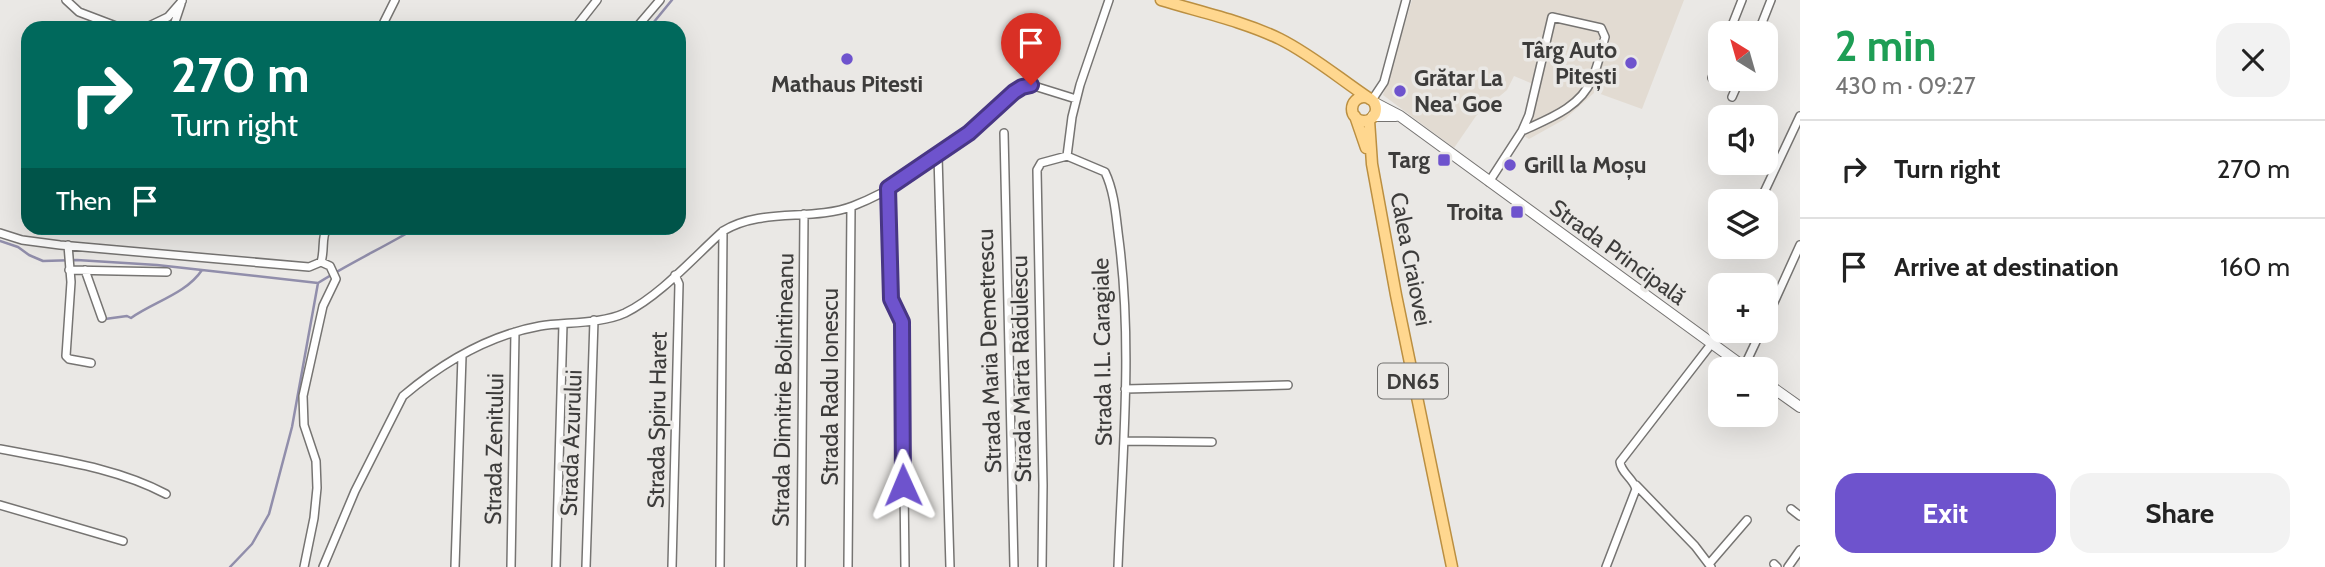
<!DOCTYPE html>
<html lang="en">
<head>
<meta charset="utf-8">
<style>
	body { margin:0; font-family:Cabin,sans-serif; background:#f2f2f2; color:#222; height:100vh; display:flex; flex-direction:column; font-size:26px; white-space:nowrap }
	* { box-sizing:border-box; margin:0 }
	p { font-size:23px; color:#767676 }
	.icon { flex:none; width:38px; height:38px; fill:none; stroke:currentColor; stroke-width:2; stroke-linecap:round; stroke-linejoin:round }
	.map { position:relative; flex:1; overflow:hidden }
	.sheet { display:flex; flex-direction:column; background:#fff; width:525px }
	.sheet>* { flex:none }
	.hud { position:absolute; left:21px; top:21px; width:665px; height:214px; border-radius:21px; box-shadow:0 7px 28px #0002; background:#00695c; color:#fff; overflow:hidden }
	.needle { width:46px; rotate:323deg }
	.buttons { position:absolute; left:1708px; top:21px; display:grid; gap:14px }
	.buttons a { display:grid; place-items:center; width:70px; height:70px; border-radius:14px; background:#fff; box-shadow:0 7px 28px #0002; font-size:35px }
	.pin { position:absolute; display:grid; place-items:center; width:60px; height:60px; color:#fff; margin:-72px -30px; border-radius:50% 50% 50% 0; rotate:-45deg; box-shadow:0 0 7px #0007 }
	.pin .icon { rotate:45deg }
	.me { position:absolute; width:77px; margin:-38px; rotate:359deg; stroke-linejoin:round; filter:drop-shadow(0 0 5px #0008) }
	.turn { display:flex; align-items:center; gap:24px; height:147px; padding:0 35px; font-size:32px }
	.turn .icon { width:91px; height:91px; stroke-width:2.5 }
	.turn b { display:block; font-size:49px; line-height:60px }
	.then { display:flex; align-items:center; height:66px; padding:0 35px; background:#0003; gap:14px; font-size:26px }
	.round { display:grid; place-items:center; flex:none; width:74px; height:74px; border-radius:21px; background:#f2f2f2 }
	.summary { display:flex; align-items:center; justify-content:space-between; height:119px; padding:0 35px }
	h1 { font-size:42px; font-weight:800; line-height:52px; color:#1e9e55 }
	.primary-button { display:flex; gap:14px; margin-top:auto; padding:14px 35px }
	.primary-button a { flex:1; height:80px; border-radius:21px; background:#6e53cd; color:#fff; font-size:28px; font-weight:800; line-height:80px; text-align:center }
	.primary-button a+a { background:#f2f2f2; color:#222 }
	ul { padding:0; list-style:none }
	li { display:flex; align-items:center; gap:21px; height:98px; padding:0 35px; border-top:2px solid #e0e0e0 }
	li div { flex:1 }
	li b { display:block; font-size:26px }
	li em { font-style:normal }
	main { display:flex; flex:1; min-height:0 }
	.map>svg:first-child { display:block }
</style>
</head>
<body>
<main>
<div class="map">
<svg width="1800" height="567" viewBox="0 0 1800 567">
	<rect width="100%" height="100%" fill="#eae8e5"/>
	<path fill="#e2dbd2" d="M 1412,0 L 1684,0 L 1642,109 L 1595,92 L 1565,119 L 1529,139 L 1516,131 L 1528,109 L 1533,84 L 1514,76 L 1507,90 L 1476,116 L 1454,148 L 1383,95 Z"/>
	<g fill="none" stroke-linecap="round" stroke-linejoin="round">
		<path stroke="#918eab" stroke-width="2.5" d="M 649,28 L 672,0
			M 0,241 L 18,247 L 29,255 L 43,261 L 77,260 L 157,265 L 318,283 C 350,263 384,247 416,228
			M 105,319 L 127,316 L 131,318 C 153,302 186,294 202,270
			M 230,567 L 252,544 L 269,514 L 292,427 L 318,283"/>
		<defs>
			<path id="minor" d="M 66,0 L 79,12 L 121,28
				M 1109,0 L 1080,85 L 1072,117 L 1067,156 L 1105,172 C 1115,193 1116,218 1119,240 C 1133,349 1122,458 1118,567
				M 145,28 L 168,17 L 182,1
				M 173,28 L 181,4
				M 381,28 L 395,0
				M 575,28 L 597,0
				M 636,28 L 660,0
				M 1729,33 L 1742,0
				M 1758,33 L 1771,0
				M 1712,78 L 1720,57
				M 1732,97 L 1740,79
				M 1372,100 L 1384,82 L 1406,0
				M 1004,133 L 1014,567
				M 938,156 L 950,567
				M 1489,182 L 1522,131 L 1529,115 L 1552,17 L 1601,28 L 1605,37 C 1601,51 1598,66 1592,79 C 1580,108 1548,119 1522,131
				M 888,188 L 891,299 L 902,322 L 905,567
				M 1760,201 L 1800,116
				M 0,233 L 22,240 L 60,245 L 309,267 L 321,262 C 325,250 321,237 327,228
				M 68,245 L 71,282 L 66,356 L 69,359 L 91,363
				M 69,270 L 167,272
				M 85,270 L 102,318
				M 1766,320 L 1800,245
				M 1744,367 L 1761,331
				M 1125,389 L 1288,385
				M 1125,441 L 1212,442
				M 0,449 C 56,460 115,467 166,494
				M 1636,485 L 1695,546 L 1711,567
				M 0,505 L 123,541
				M 1791,509 L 1800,516
				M 1709,564 L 1747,520
				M 1774,564 L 1777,567
				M 304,567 L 314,518 L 317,488 L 316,461 L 304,425 L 303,396 L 323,306 L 336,279 L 330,266 L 321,262
				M 323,567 L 355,491 L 403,396 C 442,363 490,335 540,326 C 566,322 601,324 625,313 C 660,296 694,257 723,231 C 763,207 811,222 853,206 C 894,190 936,161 970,132 C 988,118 1003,100 1022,87 L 1031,85 L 1076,99
				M 455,567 L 462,356
				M 511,567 L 515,332
				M 556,567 L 563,324
				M 586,567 L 594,320
				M 672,567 L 679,284 L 675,275
				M 720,567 L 723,231
				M 801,567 L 804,214
				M 848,567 L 851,207
				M 1042,567 L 1043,485 L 1037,170 L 1041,163 L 1067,156
				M 1606,567 L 1636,489 C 1633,478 1621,473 1620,462 L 1712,343
				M 1788,567 L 1800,550"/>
			<path id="secondary" d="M 1375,103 L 1400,116 L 1747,369
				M 1373,116 L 1396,116
				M 1766,383 L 1800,407"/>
			<path id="primary" d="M 1161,0 C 1200,12 1243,21 1280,39 C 1312,55 1340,79 1370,99
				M1352 109a12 12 0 1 1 24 0a12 12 0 1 1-24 0Z
				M 1355,116 L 1366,148
				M 1369,120 L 1372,164 L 1396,295 L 1452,567"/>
		</defs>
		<use href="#minor" stroke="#767472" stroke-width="10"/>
		<use href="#secondary" stroke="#767472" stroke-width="12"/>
		<use href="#primary" stroke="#bb8f41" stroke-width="13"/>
		<use href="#minor" stroke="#fff" stroke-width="7"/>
		<use href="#secondary" stroke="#fff" stroke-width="10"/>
		<use href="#primary" stroke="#ffd78f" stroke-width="10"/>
	</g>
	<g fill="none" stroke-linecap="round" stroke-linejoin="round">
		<defs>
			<path id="route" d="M 903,485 L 902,322 L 891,299 L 888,188 L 969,133 L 1014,92 L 1022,87 L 1031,85"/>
		</defs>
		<use href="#route" stroke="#483685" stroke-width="18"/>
		<use href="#route" stroke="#6e53cd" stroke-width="12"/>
	</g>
	<g fill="#6e53cd" stroke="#eae8e5" stroke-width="2.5">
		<circle cx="847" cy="59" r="7"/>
		<circle cx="1631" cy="63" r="7"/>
		<circle cx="1400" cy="91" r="7"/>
		<rect x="1437" y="153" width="14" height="14" rx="3.5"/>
		<circle cx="1510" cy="165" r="7"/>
		<rect x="1510" y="205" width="14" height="14" rx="3.5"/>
	</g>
	<g text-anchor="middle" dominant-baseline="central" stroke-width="7" stroke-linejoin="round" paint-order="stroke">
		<rect fill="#eae8e5" stroke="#71706e" stroke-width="2" x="1378" y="363.5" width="70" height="35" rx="5"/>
		<g font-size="21" font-weight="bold" fill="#3d3c3b">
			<text x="1413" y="381">DN65</text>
		</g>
		<g font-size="23" font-weight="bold" fill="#3d3c3b" stroke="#eae8e5" text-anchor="end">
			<text x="1617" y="50">Târg Auto<tspan x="1617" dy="26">Pitești</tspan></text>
			<text x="1414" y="78" text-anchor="start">Grătar La<tspan x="1414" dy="26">Nea' Goe</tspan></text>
			<text x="847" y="84" text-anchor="middle">Mathaus Pitesti</text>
			<text x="1430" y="160">Targ</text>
			<text x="1524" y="165" text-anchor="start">Grill la Moșu</text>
			<text x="1503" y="212">Troita</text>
		</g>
		<g font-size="23" fill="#3d3c3b" stroke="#eae8e5">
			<text transform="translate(1618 252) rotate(36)">Strada Principală</text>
			<text transform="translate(1411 259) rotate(79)">Calea Craiovei</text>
			<text transform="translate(989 351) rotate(-92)">Strada Maria Demetrescu</text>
			<text transform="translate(1102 352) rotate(-91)">Strada I.L. Caragiale</text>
			<text transform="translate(1021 369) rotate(-91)">Strada Marta Rădulescu</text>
			<text transform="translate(830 387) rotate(-90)">Strada Radu Ionescu</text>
			<text transform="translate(783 390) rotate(-89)">Strada Dimitrie Bolintineanu</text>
			<text transform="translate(657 420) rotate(-89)">Strada Spiru Haret</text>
			<text transform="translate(571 443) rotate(-88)">Strada Azurului</text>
			<text transform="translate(494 449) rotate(-89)">Strada Zenitului</text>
		</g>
	</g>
</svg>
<div class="buttons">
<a><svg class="needle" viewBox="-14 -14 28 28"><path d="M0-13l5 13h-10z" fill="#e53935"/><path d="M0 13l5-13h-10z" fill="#767676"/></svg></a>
<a><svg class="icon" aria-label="sound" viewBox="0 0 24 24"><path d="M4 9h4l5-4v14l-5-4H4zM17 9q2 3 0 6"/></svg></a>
<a><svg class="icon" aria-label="layers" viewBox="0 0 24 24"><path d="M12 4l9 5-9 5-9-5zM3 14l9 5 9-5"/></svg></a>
<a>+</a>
<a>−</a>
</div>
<div class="pin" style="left:1031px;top:85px;background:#d93025"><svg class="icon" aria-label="arrive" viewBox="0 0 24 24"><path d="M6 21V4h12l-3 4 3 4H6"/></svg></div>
<svg class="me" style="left:903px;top:485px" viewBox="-20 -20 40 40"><path d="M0-17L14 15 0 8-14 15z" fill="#6e53cd" stroke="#fff" stroke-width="4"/></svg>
<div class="hud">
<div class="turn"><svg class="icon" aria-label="right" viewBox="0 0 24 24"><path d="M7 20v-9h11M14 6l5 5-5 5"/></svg><div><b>270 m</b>Turn right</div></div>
<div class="then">Then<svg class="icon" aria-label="arrive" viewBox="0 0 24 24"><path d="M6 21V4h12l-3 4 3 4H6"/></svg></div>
</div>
</div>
<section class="sheet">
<div class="summary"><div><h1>2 min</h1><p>430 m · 09:27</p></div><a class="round"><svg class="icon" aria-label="close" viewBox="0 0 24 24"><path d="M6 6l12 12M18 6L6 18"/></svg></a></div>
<ul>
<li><svg class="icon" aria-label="right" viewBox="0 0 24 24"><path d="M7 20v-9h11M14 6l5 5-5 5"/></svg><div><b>Turn right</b></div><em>270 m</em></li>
<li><svg class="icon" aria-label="arrive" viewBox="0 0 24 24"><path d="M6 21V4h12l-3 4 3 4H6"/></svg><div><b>Arrive at destination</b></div><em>160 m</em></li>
</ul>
<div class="primary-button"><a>Exit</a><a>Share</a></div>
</section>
</main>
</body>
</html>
